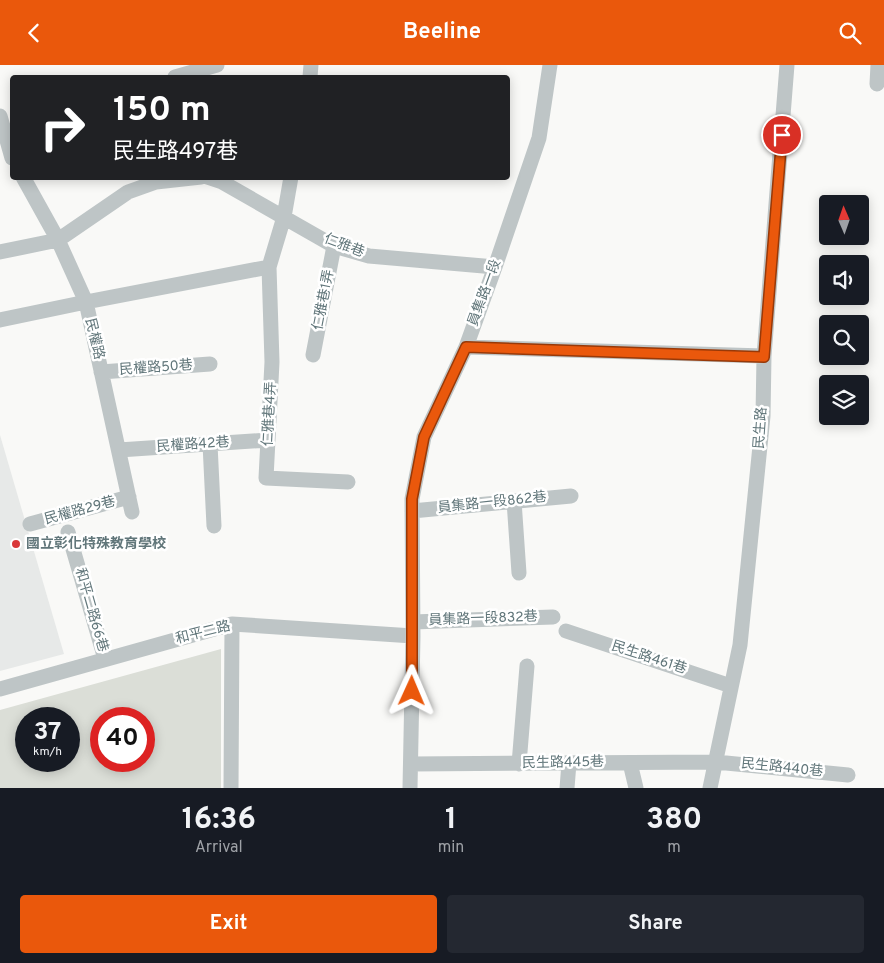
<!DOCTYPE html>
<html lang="en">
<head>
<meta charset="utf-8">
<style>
	body { margin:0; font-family:Overpass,"Noto Sans TC",sans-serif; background:#242831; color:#f1f3f6; height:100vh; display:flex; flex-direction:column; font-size:19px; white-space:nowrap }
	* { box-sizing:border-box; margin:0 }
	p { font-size:16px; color:#9ea1a6 }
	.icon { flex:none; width:28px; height:28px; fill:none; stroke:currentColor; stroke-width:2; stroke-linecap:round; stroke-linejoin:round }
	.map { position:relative; height:723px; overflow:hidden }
	.sheet { display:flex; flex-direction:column; background:#171b24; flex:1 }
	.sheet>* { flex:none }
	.banner { position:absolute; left:10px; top:10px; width:500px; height:105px; border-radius:5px; box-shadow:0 2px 12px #0003; background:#202124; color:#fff; overflow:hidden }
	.needle { width:32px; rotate:358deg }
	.fabs { position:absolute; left:819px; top:130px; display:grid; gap:10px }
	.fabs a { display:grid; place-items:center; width:50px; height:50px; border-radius:5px; background:#171b24; box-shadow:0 2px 12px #0003; font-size:25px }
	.speed { position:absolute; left:15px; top:642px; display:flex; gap:10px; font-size:25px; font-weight:700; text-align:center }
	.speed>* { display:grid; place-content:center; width:65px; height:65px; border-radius:50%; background:#171b24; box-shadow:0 2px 12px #0003; line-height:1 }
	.speed small { font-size:12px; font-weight:400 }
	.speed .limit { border:8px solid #d22; background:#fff; color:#111 }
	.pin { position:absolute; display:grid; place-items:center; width:42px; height:42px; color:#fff; margin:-21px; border:2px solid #fff; border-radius:50%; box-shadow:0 1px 5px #0007 }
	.me { position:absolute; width:55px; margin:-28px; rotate:1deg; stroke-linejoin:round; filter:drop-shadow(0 0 4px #0008) }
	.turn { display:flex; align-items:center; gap:18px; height:105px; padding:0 20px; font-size:22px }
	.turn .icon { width:65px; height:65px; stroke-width:2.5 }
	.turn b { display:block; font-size:35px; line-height:42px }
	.eta { display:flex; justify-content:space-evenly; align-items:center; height:85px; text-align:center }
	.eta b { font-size:30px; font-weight:700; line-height:35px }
	.button { display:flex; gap:10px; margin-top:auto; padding:10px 20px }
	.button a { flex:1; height:58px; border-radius:5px; background:#ea580c; color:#fff; font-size:20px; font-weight:700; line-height:58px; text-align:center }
	.button a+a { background:#242831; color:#f1f3f6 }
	header { display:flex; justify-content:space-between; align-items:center; height:65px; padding:0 20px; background:#ea580c; color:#fff; font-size:22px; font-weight:700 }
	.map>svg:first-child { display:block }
</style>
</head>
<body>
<header><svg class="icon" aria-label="back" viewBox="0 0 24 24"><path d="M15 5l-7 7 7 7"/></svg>Beeline<svg class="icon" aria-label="search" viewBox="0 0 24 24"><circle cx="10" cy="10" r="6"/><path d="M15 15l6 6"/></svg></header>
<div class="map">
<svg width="884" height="723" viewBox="0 0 884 723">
	<rect width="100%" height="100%" fill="#f9f9f7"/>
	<path fill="#e7e9e8" d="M 0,370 L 64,589 L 0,606 Z"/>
	<path fill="#dbded7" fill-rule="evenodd" d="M 221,584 L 221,723 L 0,723 L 0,645 ZM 26,654 L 69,654 L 69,696 L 26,696 ZM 101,654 L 144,654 L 144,696 L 101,696 Z"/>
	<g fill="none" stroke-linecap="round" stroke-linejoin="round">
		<path stroke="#bec5c6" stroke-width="15" d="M 175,12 L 217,0
			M 310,12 L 311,0
			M 877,19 L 878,0
			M 0,51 L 12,93
			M 23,112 L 58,175 L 86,237 L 132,447
			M 207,112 L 222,117 L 334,181 L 369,191 L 495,202
			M 291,112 L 284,152 L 269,202 L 272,297 L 266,413 L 348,417
			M 0,187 L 58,175 L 128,127 L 156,117 L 201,112
			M 0,255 L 86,237 L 269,202
			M 466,282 L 764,291
			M 313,290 L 334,181
			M 101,307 L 210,299
			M 210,379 L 214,461
			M 119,385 L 268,375
			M 514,436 L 519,508
			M 412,446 L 571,431
			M 30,459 L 129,432
			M 68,467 L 105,594
			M 413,557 L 553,552
			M 566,566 L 731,621
			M 0,624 L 232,559 L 413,571
			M 630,698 L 636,723
			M 411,699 L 716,697 L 848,710
			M 519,699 L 527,601
			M 231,723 L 232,559
			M 410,723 L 413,571 L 412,434 L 424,372 L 466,282 L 495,202 L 539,73 L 550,0
			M 567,723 L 569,698
			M 710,723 L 740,580 L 763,351 L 764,291 L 787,0"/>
	</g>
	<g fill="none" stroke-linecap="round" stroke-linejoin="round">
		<defs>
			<path id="route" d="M 412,626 L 412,434 L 424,372 L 466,282 L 764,292 L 782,70"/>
		</defs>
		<use href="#route" stroke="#983908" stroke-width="12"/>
		<use href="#route" stroke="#ea580c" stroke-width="9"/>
	</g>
	<circle fill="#d93839" stroke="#fff" stroke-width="2" cx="16" cy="479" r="5"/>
	<g text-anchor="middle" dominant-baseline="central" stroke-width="5" stroke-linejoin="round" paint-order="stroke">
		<g font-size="14" fill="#61767a" stroke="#fff">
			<text transform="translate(344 181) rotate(21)">仁雅巷</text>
			<text transform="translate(485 228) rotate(-70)">員集路一段</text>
			<text transform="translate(324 235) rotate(-79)">仁雅巷1弄</text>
			<text transform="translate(94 274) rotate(77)">民權路</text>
			<text transform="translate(156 303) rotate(-4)">民權路50巷</text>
			<text transform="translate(270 349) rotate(-87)">仁雅巷4弄</text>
			<text transform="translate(761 363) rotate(-86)">民生路</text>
			<text transform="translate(193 380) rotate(-4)">民權路42巷</text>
			<text transform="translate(492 438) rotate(-6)">員集路一段862巷</text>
			<text transform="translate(80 446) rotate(-15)">民權路29巷</text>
			<text transform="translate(91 545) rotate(74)">和平二路66巷</text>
			<text transform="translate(483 554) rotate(-2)">員集路一段832巷</text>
			<text transform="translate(203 568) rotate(-14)">和平二路</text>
			<text transform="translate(649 593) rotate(18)">民生路461巷</text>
			<text transform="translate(563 698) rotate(-1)">民生路445巷</text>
			<text transform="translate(782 703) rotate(6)">民生路440巷</text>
		</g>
		<g font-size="14" font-weight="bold" fill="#61767a" stroke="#fff" text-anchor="start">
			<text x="26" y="479">國立彰化特殊教育學校</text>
		</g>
	</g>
</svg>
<div class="fabs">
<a><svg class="needle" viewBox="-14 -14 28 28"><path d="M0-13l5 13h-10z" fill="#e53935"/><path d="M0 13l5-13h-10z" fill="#9ea1a6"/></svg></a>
<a><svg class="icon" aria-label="sound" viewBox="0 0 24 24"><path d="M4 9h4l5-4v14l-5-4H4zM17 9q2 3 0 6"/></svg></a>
<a><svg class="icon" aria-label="search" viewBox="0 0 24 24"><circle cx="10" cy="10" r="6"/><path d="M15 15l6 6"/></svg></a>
<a><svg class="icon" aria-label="layers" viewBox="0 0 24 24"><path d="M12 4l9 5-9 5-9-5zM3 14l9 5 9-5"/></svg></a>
</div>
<div class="speed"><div>37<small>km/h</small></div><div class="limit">40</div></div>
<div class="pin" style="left:782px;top:70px;background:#d93025"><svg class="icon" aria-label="arrive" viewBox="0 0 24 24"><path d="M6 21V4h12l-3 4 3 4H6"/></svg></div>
<svg class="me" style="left:412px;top:626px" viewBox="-20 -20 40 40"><path d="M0-17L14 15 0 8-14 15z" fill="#ea580c" stroke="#fff" stroke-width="4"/></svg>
<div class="banner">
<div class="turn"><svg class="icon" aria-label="right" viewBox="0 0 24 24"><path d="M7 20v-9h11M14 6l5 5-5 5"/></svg><div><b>150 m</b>民生路497巷</div></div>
</div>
</div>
<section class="sheet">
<div class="eta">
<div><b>16:36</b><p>Arrival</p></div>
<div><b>1</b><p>min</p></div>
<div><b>380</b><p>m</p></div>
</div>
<div class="button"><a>Exit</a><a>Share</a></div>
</section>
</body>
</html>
